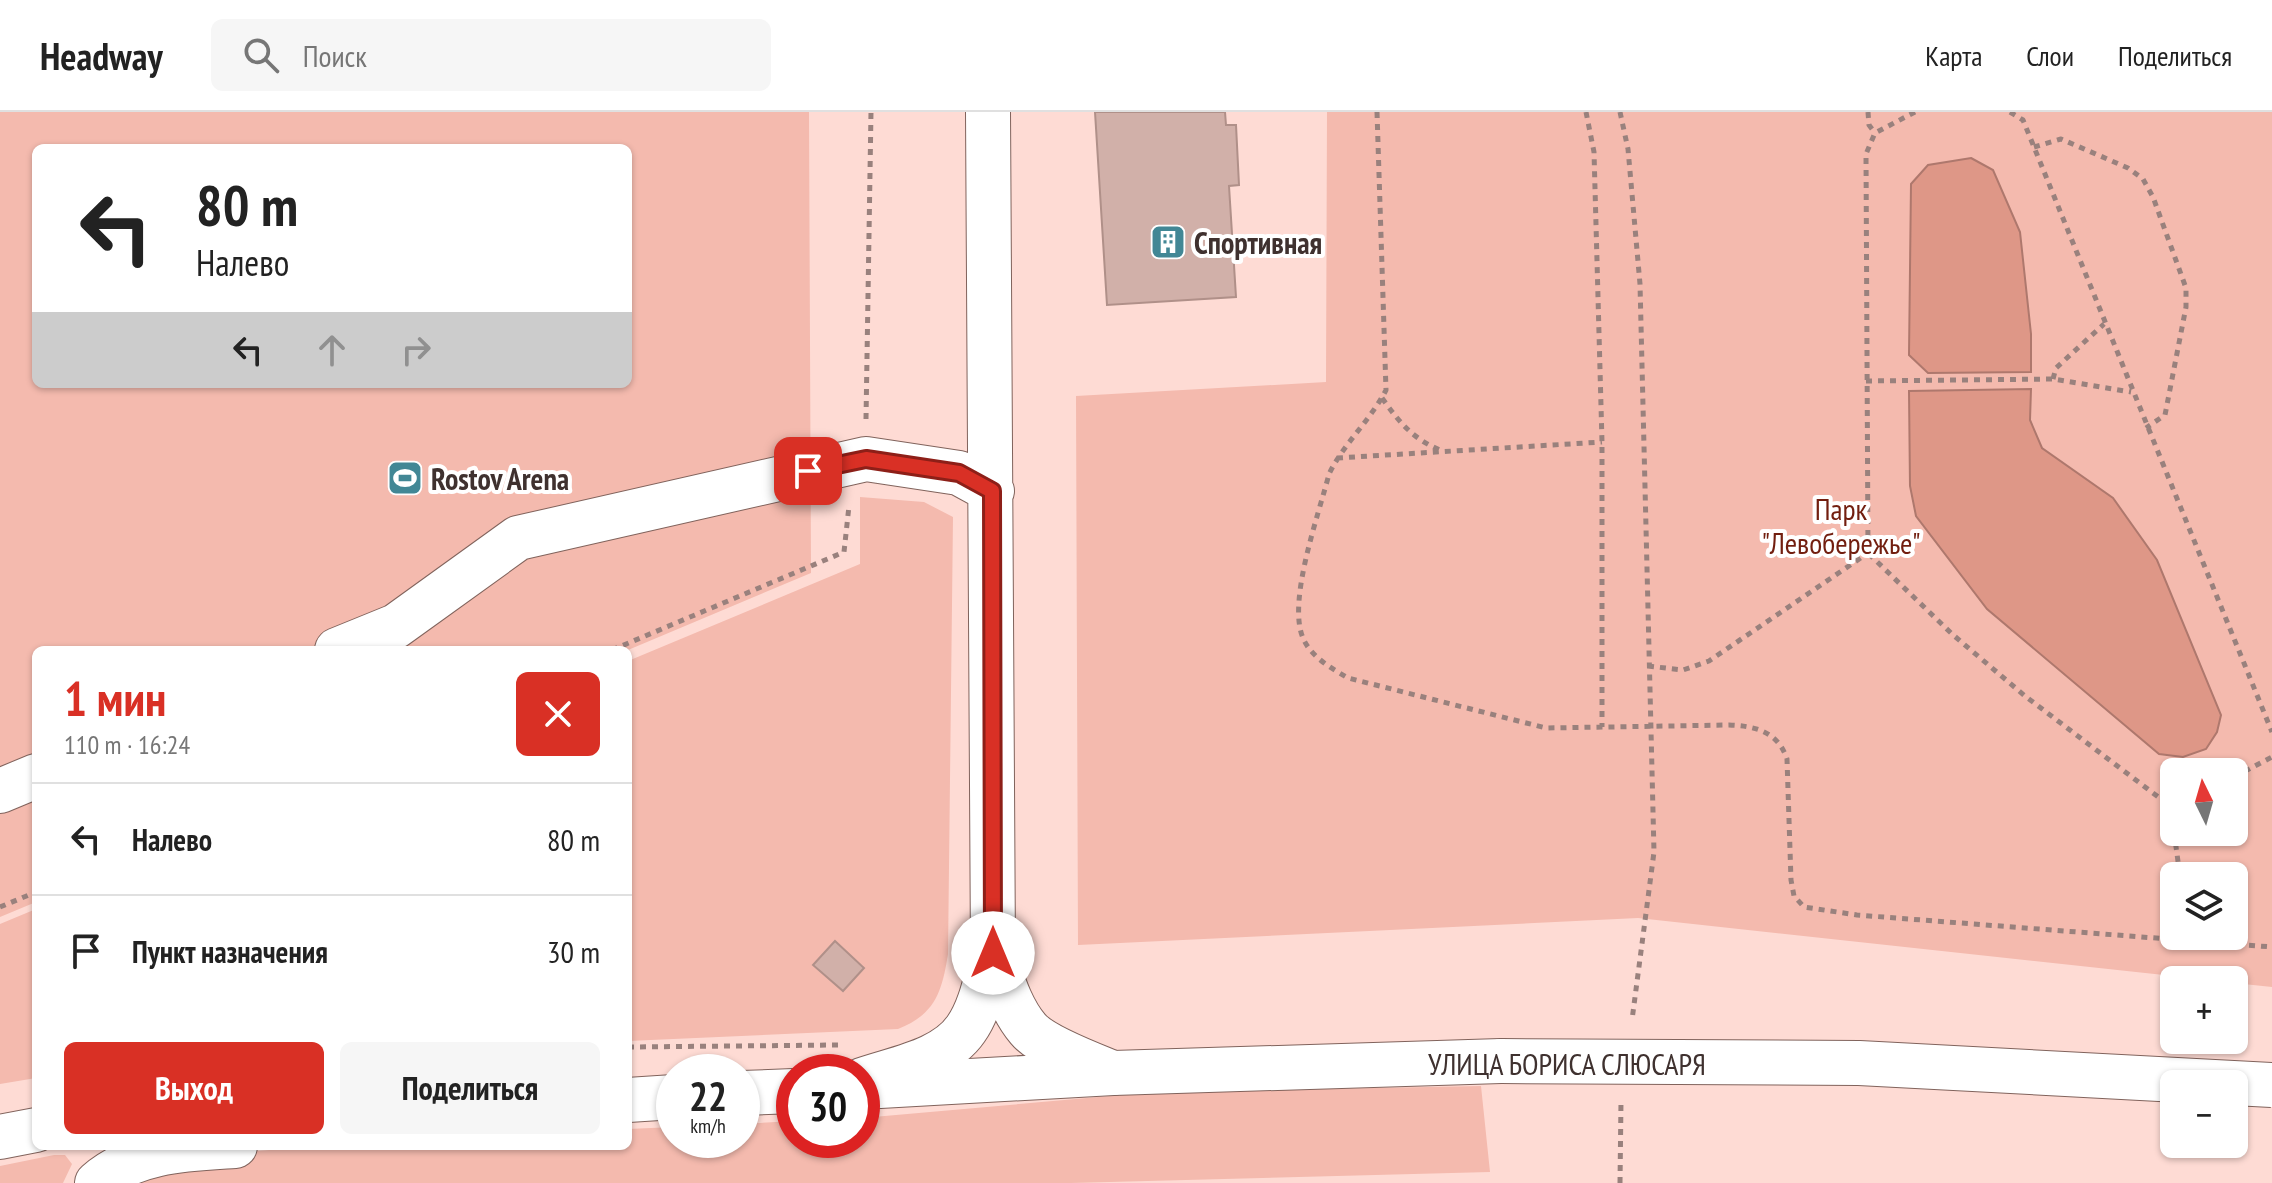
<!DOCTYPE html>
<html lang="ru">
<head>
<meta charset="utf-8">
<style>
	body { margin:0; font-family:"PT Sans Narrow",sans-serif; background:#f6f6f6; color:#222; height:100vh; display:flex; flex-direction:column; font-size:30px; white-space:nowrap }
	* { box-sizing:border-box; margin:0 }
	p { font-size:26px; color:#767676 }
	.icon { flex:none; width:44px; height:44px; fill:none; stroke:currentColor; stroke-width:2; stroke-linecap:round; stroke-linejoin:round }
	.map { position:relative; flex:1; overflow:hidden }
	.side { position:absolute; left:32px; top:534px; width:600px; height:504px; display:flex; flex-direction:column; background:#fff; border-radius:12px; box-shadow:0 2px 6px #0004 }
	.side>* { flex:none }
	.guide { position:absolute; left:32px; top:32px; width:600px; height:244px; border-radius:12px; box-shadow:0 2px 6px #0004; background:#fff; color:#222; overflow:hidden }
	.needle { width:52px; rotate:355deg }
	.buttons { position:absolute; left:2160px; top:646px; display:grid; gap:16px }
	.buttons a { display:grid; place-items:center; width:88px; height:88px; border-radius:12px; background:#fff; box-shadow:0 2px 6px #0004; font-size:40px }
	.speed { position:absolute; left:656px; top:942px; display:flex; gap:16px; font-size:40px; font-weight:700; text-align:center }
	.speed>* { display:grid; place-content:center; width:104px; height:104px; border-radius:50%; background:#fff; box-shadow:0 2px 6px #0004; line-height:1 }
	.speed small { font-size:20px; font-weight:400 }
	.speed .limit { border:12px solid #d22; background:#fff; color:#111 }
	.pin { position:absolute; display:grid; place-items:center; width:68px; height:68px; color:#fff; margin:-34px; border-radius:16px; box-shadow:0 4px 12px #0006 }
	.me { position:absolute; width:88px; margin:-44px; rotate:0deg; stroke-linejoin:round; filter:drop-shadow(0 0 6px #0008) }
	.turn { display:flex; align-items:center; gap:28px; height:168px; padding:0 32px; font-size:36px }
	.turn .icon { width:104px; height:104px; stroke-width:2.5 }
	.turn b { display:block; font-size:56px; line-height:68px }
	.lanes { display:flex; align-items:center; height:76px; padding:0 32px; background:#0003; justify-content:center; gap:40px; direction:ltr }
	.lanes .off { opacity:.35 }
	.round { display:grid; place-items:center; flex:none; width:84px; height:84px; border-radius:12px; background:#f6f6f6 }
	.overview { display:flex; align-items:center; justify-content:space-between; height:136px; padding:0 32px }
	h1 { font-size:48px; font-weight:600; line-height:60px; color:#d93025 }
	.primary-button { display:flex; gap:16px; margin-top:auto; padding:16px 32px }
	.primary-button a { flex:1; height:92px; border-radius:12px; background:#d93025; color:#fff; font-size:32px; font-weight:600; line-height:92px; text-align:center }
	.primary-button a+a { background:#f6f6f6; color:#222 }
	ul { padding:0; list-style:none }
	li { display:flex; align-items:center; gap:24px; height:112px; padding:0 32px; border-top:2px solid #e0e0e0 }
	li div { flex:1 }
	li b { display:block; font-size:30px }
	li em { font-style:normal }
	header { display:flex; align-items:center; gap:48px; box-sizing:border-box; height:112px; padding:0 40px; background:#fff; border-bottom:2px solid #e0e0e0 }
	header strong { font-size:38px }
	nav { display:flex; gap:44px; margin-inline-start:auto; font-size:28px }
	.search { width:560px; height:72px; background:#f6f6f6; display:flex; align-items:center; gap:20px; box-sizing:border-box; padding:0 28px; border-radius:12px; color:#767676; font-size:30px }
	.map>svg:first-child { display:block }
</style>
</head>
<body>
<header>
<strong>Headway</strong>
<div class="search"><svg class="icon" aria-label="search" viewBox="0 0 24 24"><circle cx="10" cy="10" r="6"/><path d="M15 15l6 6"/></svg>Поиск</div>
<nav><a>Карта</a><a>Слои</a><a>Поделиться</a></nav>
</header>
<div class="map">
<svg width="2272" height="1071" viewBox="0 0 2272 1071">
	<rect width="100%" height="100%" fill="#fedbd4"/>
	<path fill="#f4baae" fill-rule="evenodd" d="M 0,0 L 809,0 L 811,461 L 628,538 L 36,538 L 36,790 L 0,805 ZM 36,36 L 628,36 L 628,272 L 36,272 Z
		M 1327,0 L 2272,0 L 2272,875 L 2234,871 L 2234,868 L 2210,868 L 1638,806 L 1078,833 L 1076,284 L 1326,270 ZM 2174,660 L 2234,660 L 2234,720 L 2174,720 ZM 2174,764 L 2234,764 L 2234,824 L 2174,824 Z
		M 860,385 L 924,390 L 953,405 L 948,842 C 942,879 936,902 898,917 L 628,929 L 628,549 L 860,452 Z
		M 36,797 L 36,966 L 0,972 L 0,812 Z
		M 1481,974 L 1490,1060 L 1071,1071 L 137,1071 L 197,1044 L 319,1034 L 628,1034 L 628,1017 L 674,1015 L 674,1028 L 742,1028 L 742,1012 L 794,1009 L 794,1028 L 862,1028 L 862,1006 L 1155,980 Z
		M 54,1043 L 65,1043 L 72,1052 L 63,1071 L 0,1071 L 0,1054 Z"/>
	<path fill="#de9787" stroke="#ae786d" stroke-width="2" d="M 1971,46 L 1993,58 L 2020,120 L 2031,222 L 2031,260 L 1928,261 L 1909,243 L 1911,72 L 1928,53 Z
		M 2031,277 L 2030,308 L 2042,336 L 2113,386 L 2157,448 L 2221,603 L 2217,620 L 2206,637 L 2183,645 L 2159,642 L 1987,497 L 1916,404 L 1910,374 L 1909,279 Z"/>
	<path fill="#d1b0a9" stroke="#b09089" stroke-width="2" d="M 1095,0 L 1225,0 L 1226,13 L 1236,13 L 1239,73 L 1229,74 L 1236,185 L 1107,193 Z
		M 835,829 L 864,856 L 843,879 L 813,853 Z"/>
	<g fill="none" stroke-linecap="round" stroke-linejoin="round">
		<defs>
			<path id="minor" d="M 337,538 L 396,514 L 518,426 L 866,347 L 959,361 L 992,379
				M 0,679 L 36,664
				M 993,841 C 1002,866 1010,896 1028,917 C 1042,934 1091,952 1113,961
				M 862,968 C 896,956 944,949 966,917 C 981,896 986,865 993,841 L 988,0"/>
			<path id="major" d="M 862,975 L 1113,961 L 1501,949
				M 742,981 L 794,979
				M 628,988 L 674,985
				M 0,1025 L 36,1018
				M 97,1071 C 135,1038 187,1037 235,1034"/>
		</defs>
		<use href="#minor" stroke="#81635c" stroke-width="46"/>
		<use href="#major" stroke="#81635c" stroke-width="46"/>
		<path stroke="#99817d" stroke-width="5" stroke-dasharray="6 6" stroke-linecap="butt" d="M 1377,0 L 1386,278 C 1370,309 1344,331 1329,362 C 1319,402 1287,489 1303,526 C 1311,545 1331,556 1348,566 L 1546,616 L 1729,613 C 1756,614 1778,620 1787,647 L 1791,768 L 1794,784 L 1804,795 L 1857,803 L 2272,835
			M 1586,0 L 1594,40 L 1602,330 L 1602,615
			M 1620,0 L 1628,37 L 1640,172 L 1654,740 L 1632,908
			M 1868,0 L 1869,13 L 1875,21
			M 1915,0 L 1875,21 L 1866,42 L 1868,441 L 1952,522 L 2025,584 L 2174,697
			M 2010,0 L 2023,8 L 2272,620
			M 2034,35 L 2061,27 L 2128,56 L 2143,67 L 2153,85 L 2186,176 L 2186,195 L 2165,303 L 2146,316
			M 2053,267 L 2056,256 L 2104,212
			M 1866,269 L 2053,267 L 2131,280
			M 1382,286 C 1399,310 1413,327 1440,338
			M 866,307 L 871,0
			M 1337,346 L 1602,330
			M 612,538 L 844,440 L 849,394
			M 1648,554 L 1683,558 L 1709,549 L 1868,441
			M 2234,665 L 2272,645
			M 2172,698 L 2174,717
			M 2174,720 L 2180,764
			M 0,795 L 36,780
			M 628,935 L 839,933
			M 1620,1071 L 1621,989"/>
		<use href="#minor" stroke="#fff" stroke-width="44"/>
		<use href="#major" stroke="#fff" stroke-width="44"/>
		<defs>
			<path id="major-bridge" d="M 1501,949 L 1859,951 L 2272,973"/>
		</defs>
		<use href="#major-bridge" stroke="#81635c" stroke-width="46" stroke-linecap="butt"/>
		<use href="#major-bridge" stroke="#fff" stroke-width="44"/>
	</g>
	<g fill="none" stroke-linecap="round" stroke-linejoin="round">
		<defs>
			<path id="route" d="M 808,359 L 866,347 L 959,361 L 992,379 L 993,841"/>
		</defs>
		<use href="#route" stroke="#8d1f18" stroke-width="20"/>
		<use href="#route" stroke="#d93025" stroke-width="14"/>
	</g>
	<defs>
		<symbol id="building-square" viewBox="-11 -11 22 22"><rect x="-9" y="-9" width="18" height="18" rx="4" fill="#428795" stroke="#fff"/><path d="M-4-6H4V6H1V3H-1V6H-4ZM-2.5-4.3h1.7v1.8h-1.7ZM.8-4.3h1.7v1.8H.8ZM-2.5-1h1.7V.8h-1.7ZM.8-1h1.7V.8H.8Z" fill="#fff"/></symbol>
		<symbol id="stadium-square" viewBox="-11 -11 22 22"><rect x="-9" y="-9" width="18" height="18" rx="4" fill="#428795" stroke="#fff"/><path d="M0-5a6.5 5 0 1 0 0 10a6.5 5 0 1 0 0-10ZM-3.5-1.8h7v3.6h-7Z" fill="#fff"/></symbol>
	</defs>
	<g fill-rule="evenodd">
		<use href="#building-square" x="1148" y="110" width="40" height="40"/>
		<use href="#stadium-square" x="385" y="346" width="40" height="40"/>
	</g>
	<g text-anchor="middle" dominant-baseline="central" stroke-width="8" stroke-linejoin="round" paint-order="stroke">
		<g font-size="30" font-weight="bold" fill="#3f312f" stroke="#fff" text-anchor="start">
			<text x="1194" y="130">Спортивная</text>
			<text x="431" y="366">Rostov Arena</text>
		</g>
		<g font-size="30" fill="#721e0f" stroke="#fff">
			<text x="1841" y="396">Парк<tspan x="1841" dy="34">"Левобережье"</tspan></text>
		</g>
		<g font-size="30" fill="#3f312f" stroke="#fff">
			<text x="1567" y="951">УЛИЦА БОРИСА СЛЮСАРЯ</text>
		</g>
	</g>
</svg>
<div class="buttons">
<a><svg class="needle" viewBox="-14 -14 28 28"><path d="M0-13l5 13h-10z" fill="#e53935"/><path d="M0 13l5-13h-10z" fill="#767676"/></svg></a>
<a><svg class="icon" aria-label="layers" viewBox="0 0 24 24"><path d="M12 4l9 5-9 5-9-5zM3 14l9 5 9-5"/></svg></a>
<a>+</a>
<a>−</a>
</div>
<div class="speed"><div>22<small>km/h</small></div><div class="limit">30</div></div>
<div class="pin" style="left:808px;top:359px;background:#d93025"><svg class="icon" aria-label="arrive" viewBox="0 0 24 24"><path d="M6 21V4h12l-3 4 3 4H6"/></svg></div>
<svg class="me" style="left:993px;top:841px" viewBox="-20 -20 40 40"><circle r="19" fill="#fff"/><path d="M0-13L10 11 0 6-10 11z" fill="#d93025"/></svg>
<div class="guide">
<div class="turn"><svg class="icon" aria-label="left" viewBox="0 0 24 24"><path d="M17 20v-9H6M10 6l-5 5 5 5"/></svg><div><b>80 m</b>Налево</div></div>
<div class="lanes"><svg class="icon" aria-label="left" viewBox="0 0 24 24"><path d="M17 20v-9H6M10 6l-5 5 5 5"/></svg><svg class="icon off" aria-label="ahead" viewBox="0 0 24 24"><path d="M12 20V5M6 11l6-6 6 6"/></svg><svg class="icon off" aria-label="right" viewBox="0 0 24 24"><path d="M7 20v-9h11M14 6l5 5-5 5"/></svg></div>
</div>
<section class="side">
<div class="overview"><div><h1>1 мин</h1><p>110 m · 16:24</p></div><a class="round" style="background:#d93025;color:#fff"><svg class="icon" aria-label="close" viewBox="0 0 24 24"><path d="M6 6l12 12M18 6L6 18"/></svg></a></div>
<ul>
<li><svg class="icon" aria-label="left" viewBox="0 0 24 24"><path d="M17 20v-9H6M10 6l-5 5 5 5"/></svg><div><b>Налево</b></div><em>80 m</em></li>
<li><svg class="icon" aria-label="arrive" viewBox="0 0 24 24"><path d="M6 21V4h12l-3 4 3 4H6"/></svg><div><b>Пункт назначения</b></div><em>30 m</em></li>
</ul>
<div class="primary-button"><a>Выход</a><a>Поделиться</a></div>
</section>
</div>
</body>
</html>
